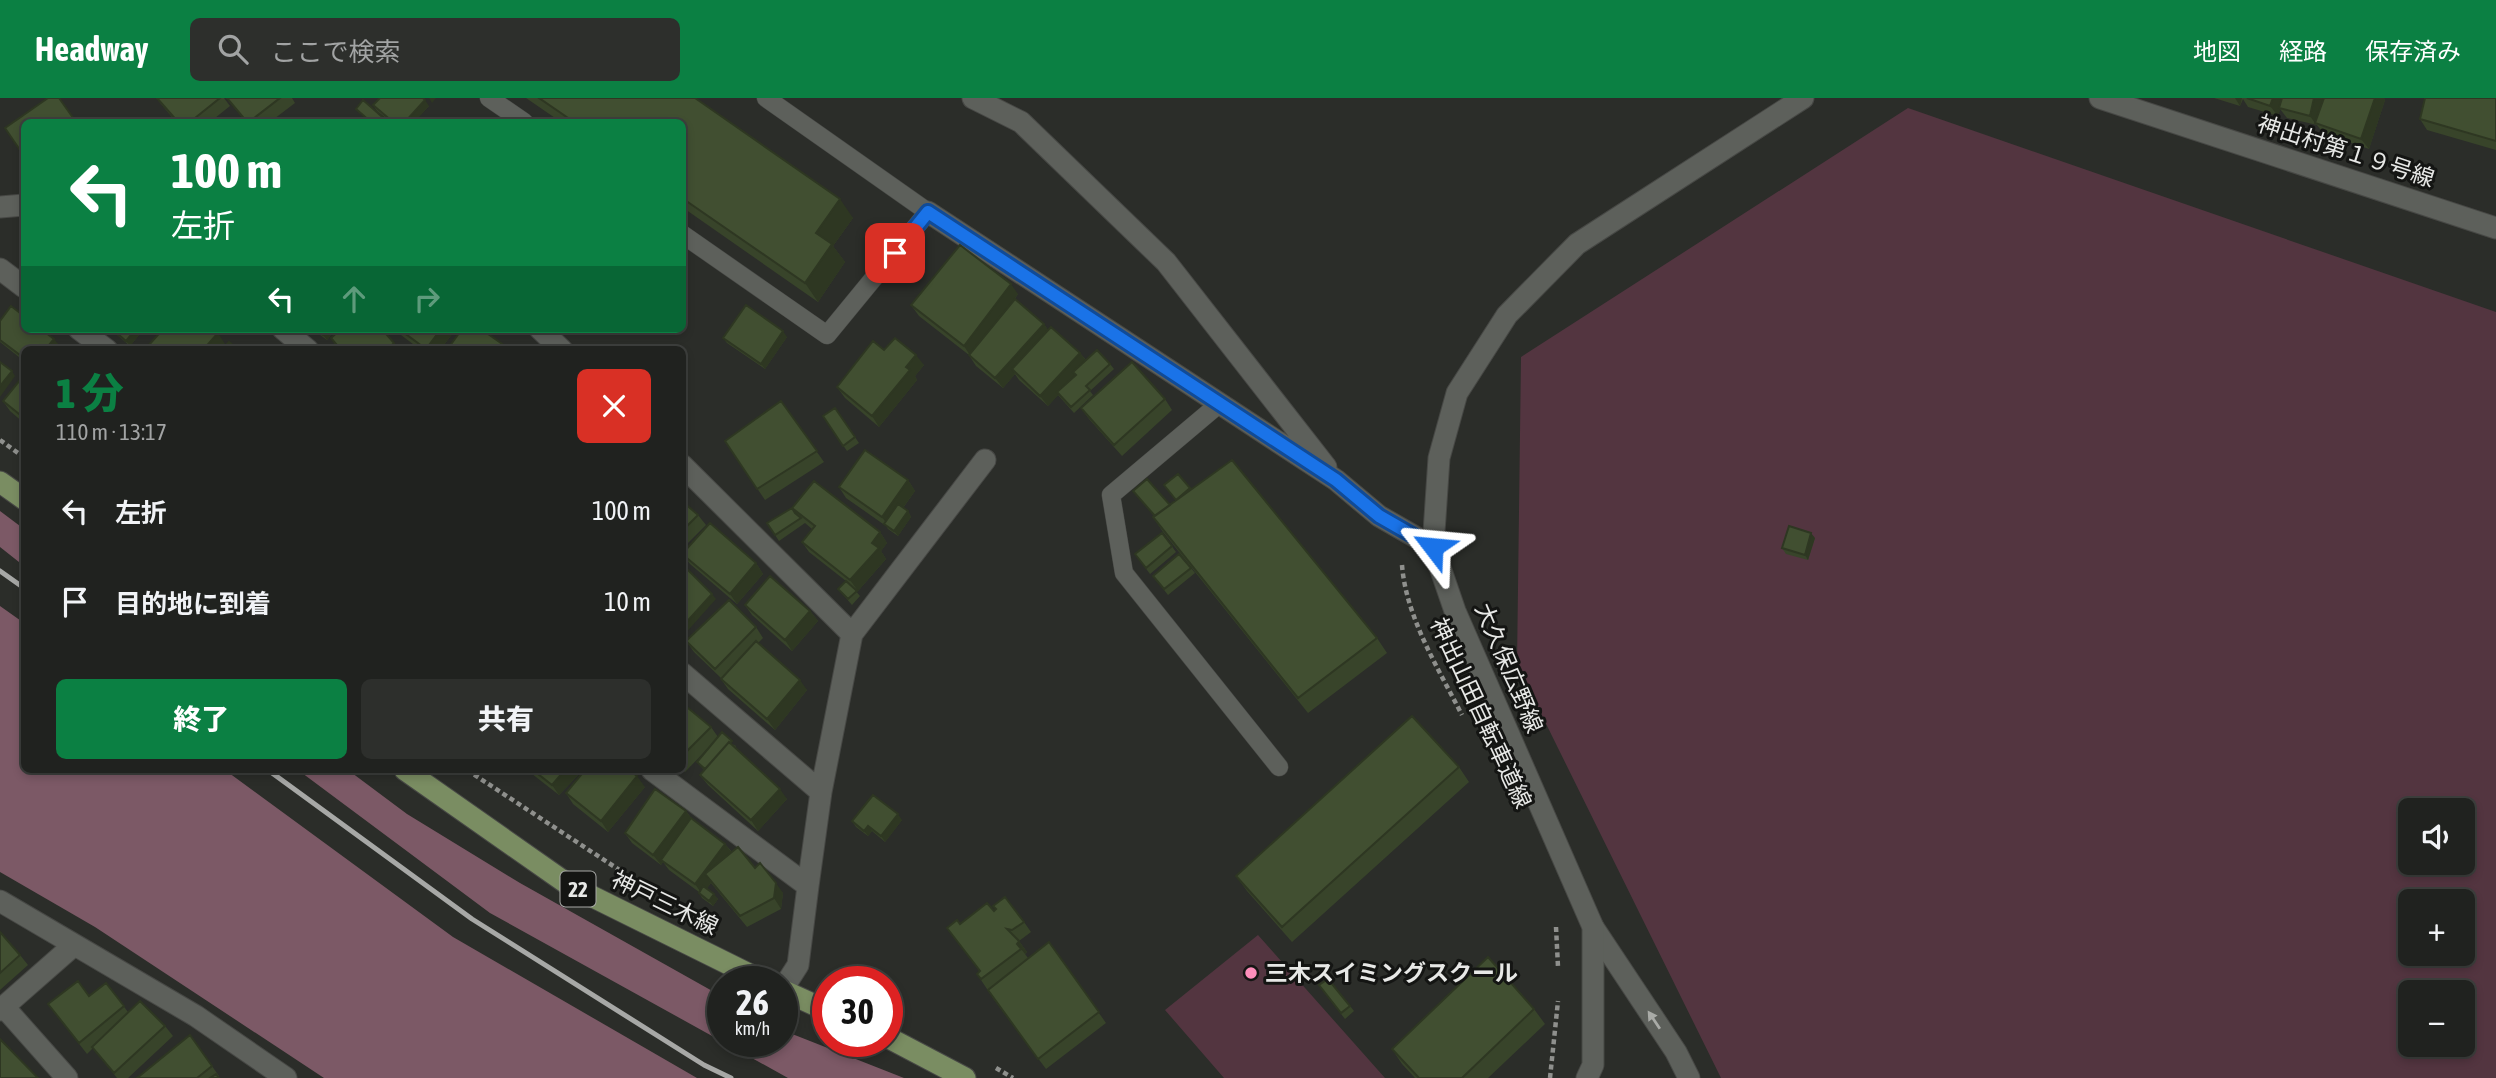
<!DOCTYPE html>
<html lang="ja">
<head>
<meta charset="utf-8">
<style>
	body { margin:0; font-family:"Asap Condensed","Noto Sans JP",sans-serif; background:#2d2f2c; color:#f1f3f6; height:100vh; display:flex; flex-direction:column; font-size:26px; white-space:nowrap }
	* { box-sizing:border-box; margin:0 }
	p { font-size:23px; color:#a2a4a4 }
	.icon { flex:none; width:38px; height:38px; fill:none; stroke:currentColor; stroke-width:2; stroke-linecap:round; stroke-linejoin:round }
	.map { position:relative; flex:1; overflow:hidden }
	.panel { position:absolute; left:21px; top:248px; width:665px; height:427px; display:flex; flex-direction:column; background:#20221f; border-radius:10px; box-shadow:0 4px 10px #0003,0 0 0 2px #3d3f3d }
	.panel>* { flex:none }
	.guide { position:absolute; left:21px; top:21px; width:665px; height:214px; border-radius:10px; box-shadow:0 4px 10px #0003,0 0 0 2px #3d3f3d; background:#0b8043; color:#fff; overflow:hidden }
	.controls { position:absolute; left:2398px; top:700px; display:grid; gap:14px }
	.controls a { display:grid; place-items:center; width:77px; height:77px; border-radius:10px; background:#20221f; box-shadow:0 4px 10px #0003,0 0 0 2px #3d3f3d; font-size:35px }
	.speed { position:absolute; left:707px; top:868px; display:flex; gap:14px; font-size:35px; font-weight:700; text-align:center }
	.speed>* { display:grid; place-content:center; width:91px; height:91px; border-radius:50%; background:#20221f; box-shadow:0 4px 10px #0003,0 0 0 2px #3d3f3d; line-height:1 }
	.speed small { font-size:18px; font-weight:400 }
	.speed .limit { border:10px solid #d22; background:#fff; color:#111 }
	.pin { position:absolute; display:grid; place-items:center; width:60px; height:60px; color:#fff; margin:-30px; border-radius:14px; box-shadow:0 4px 10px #0006 }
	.me { position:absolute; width:77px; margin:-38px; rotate:299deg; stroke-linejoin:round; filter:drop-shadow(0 0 5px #0008) }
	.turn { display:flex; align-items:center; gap:24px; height:147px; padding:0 35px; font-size:32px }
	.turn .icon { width:91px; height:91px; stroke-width:2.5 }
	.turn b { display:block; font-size:49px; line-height:60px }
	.lanes { display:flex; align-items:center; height:66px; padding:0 35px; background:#0003; justify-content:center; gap:35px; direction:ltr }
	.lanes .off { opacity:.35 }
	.round { display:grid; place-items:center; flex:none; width:74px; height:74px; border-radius:10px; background:#2d2f2c }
	.overview { display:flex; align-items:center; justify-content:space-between; height:119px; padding:0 35px }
	h1 { font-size:42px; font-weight:800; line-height:52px; color:#0b8043 }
	.cta { display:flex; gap:14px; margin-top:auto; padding:14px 35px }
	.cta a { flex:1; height:80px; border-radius:10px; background:#0b8043; color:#fff; font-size:28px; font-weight:800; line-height:80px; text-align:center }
	.cta a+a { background:#2d2f2c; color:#f1f3f6 }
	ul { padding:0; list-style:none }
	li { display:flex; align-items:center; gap:21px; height:91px; padding:0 35px }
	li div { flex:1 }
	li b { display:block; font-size:26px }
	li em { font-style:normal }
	header { display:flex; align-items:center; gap:42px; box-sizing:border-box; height:98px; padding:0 35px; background:#0b8043; color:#fff }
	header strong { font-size:33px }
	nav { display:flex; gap:38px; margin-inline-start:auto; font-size:24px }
	.search { width:490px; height:63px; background:#2d2f2c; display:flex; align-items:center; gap:18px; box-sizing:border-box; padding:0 24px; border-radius:10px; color:#a2a4a4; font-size:26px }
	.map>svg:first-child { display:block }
</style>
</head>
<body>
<header>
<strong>Headway</strong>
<div class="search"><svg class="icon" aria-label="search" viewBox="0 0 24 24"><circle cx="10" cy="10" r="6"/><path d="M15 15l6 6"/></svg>ここで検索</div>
<nav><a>地図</a><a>経路</a><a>保存済み</a></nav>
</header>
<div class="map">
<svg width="2496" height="980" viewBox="0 0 2496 980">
	<rect width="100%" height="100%" fill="#2b2d29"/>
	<path fill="#533540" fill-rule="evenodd" d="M 1908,10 L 2496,214 L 2496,980 L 1721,980 L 1517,567 L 1521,259 ZM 2410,712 L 2462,712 L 2462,765 L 2410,765 ZM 2410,803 L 2462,803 L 2462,856 L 2410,856 ZM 2410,894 L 2462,894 L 2462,947 L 2410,947 Z
		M 1258,837 L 1385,980 L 1224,980 L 1165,912 Z"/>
	<path fill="#7c5966" d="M 0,413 L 24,431 L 24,468 L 0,449 Z
		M 0,508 L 24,525 L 24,672 L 225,672 L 453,839 L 697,980 L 324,980 L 95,829 L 0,774 Z
		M 298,672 L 348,672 L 407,716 L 520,785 L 723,899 L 723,943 L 782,943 L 782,932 L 904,980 L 788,980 L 490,815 Z"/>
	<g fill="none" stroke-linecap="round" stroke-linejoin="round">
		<defs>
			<path id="lane" d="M 489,0 L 524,24
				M 682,136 L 827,237 L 928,114 L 766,0
				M 1219,306 L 1111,397 L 1124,475 L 1279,669"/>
			<path id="street" d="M 973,0 L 1021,24 L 1166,164 L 1326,369
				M 2100,0 L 2496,130
				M 0,109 L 24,107
				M 928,114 L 1336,382 L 1379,418 L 1433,449
				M 0,171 L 24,189
				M 79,231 L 107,252
				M 283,231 L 308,252
				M 540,231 L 562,252
				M 852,536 L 985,362
				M 682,575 L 821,694
				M 652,672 L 808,788 L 821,694 L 852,536 L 682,367
				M 0,803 L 196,918 L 286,980
				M 1593,829 L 1676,954 L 1689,980
				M 782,892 L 798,867 L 808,788
				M 4,909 L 67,980
				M 0,912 L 74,847"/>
			<path id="secondary" d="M 1587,980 L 1593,967 L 1593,829 L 1455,513 L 1433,449 L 1439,360 L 1457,295 L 1507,217 L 1577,146 L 1803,0"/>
			<path id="primary" d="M 0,384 L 24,401
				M 405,672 L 569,787 L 765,884
				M 782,892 L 828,913
				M 887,939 L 965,980"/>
		</defs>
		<use href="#lane" stroke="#474845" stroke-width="19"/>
		<use href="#street" stroke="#474845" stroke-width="23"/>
		<use href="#secondary" stroke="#474845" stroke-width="23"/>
		<use href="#primary" stroke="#474845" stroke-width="23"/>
		<path stroke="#8f908d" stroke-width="4.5" stroke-dasharray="5 3.5" stroke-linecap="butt" d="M 0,342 L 18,355
			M 1402,467 C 1406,519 1438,570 1462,617
			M 467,672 L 624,775
			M 1556,829 L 1558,869
			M 996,970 L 1013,980
			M 1550,980 L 1558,903"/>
		<use href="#lane" stroke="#5d605b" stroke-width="18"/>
		<use href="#street" stroke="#5d605b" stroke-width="21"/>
		<use href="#secondary" stroke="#5d605b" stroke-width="21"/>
		<use href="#primary" stroke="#7a8d62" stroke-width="21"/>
		<path stroke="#a7a8a6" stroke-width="5" d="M 0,473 L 24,490
			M 268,672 L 472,821 L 704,967 L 731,980"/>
	</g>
	<path fill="#38442a" d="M 156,0 L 224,0 L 230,8 L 210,24 L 176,24 Z
		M 226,0 L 292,0 L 295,5 L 270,24 L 246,24 Z
		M 526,0 L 695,0 L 853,120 L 833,148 L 845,164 L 818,204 L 682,109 L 682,24 L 561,24 Z
		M 2214,0 L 2384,0 L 2385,2 L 2369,51 L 2323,35 L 2317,27 L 2287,20 L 2280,11 L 2278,18 L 2248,9 L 2243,1 L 2240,8 Z
		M 2496,0 L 2496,52 L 2427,32 L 2420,21 Z
		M 373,7 L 429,8 L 414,24 L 391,24 L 377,13 Z
		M 1018,196 L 1014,202 L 1044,226 L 1048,232 L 1080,255 L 1086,262 L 1110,266 L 1114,271 L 1090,293 L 1093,297 L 1074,315 L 1058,297 L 1048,308 L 1019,282 L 1015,276 L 1003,290 L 976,268 L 969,257 L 919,218 L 911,207 Z
		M 0,223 L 58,246 L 24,252 L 24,263 L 0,244 Z
		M 110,231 L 144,231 L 130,248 Z
		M 312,231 L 336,231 L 327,242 Z
		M 393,231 L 456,231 L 440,252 L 421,252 Z
		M 787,239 L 765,271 L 727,245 L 723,240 Z
		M 331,240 L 394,245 L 399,252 L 339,252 Z
		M 884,252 L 924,267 L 915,278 L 917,282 L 879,329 L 845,300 L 837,289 Z
		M 24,277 L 24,325 L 10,313 L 3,303 Z
		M 1165,301 L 1172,312 L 1122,358 L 1089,321 L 1081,310 Z
		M 781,303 L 824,364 L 765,402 L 725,343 Z
		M 835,310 L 859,345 L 847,353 L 823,318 Z
		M 1178,376 L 1191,392 L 1377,540 L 1387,555 L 1308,615 L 1163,434 L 1153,419 L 1154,418 L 1133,393 L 1170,407 L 1176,402 Z
		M 908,382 L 915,393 L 903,410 L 908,413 L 911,419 L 898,438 L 888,431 L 886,428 L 846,400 L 839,389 Z
		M 682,403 L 698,417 L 706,427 L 682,451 Z
		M 792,410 L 880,434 L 887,445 L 881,453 L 886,461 L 858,493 L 850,486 L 860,498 L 852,507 L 838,491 L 846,483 L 809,454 L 802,444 L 812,431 L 805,425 L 779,443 L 767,425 Z
		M 1162,435 L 1176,454 L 1150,476 L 1135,456 Z
		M 1815,440 L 1808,462 L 1786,456 L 1782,450 Z
		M 682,455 L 756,465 L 763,476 L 737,506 L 690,466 Z
		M 1191,470 L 1195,475 L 1168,497 L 1153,478 Z
		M 745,507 L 810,513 L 818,523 L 792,553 L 752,517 Z
		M 756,529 L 763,540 L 758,545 L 807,592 L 775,632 L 728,591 L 721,581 L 721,580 L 694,554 L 686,543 Z
		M 682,605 L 711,629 L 718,639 L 736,648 L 735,650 L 787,701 L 758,733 L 708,687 L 700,677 L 704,672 L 697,664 L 711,647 L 685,674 L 682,671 Z
		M 1459,669 L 1469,684 L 1292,844 L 1247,793 L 1236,778 Z
		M 527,672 L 583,672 L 559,697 Z
		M 645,689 L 608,734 L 573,706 L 566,695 Z
		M 686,713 L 692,721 L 725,746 L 732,754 L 755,770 L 783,795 L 781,811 L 747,829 L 711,785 L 707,790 L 718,801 L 713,808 L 702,800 L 699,794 L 669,772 L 663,764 L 661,767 L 632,745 L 625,735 Z
		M 902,722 L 885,744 L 872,733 L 868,738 L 856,729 L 852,723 Z
		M 994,813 L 1024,824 L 1031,834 L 1019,843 L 1027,854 L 1025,856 L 1028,860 L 1049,844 L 1106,925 L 1046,971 L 995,903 L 977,876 L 980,874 L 947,830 Z
		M 0,834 L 20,857 L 28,867 L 0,892 Z
		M 106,885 L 128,914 L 165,928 L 173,938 L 128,980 L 117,980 L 93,950 L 87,956 L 48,906 L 89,898 Z
		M 1323,893 L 1350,908 L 1354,913 L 1345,921 Z
		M 1534,911 L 1545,926 L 1488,980 L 1415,980 L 1402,966 L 1392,951 Z
		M 190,937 L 219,978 L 219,980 L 137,980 Z"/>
	<path fill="#2e3722" d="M 429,0 L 436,0 L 432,5 Z
		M 2235,0 L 2242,0 L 2240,8 Z
		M 2273,0 L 2284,0 L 2278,18 L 2270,8 Z
		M 2314,0 L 2325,0 L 2315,25 L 2317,28 L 2310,18 Z
		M 2375,0 L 2384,0 L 2385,2 L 2369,51 L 2361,41 Z
		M 425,2 L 429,8 L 414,24 L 405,24 Z
		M 840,101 L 853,120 L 833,148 L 845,164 L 818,204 L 805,185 L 816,135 Z
		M 1011,186 L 1018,196 L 971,259 L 964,248 Z
		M 1044,226 L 1051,236 L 1012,271 L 1015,276 L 1003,290 L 995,280 Z
		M 136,231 L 144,231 L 130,248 L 126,243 Z
		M 328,231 L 336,231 L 327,242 L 323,237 Z
		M 441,231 L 456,231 L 440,252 L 426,252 L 426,251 Z
		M 783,233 L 787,239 L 765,271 L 761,266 Z
		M 218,235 L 225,246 L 220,252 L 203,252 Z
		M 54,241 L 58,246 L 53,252 L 45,252 Z
		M 1080,255 L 1088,265 L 1048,308 L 1040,298 Z
		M 916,257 L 924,267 L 915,278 L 917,282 L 879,329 L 872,318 L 906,269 Z
		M 12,273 L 15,278 L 0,299 L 0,288 Z
		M 908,382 L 915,393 L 889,429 L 882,419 Z
		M 908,413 L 911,419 L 898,438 L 894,433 Z
		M 880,434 L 887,445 L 881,453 L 886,461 L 858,493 L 850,482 L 872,445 Z
		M 1811,435 L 1815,440 L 1808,462 L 1805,457 Z
		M 756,465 L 763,476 L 737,506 L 730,496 Z
		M 712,496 L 716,501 L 683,538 L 682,529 Z
		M 810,513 L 818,523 L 792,553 L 785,542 Z
		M 800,582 L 807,592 L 775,632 L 767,621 Z
		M 565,672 L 583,672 L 559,697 L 552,687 Z
		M 637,678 L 645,689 L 608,734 L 601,723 Z
		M 780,691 L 787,701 L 758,733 L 751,722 Z
		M 686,713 L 694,724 L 661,762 L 663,764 L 661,767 L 653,757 Z
		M 898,716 L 902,722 L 885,744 L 881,738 Z
		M 868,728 L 872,733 L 868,738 L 864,733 Z
		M 725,746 L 733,756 L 705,776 L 711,785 L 702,796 L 695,786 Z
		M 776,785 L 783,795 L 781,811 L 774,800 Z
		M 714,796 L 718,801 L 713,808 L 709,803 Z
		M 1019,843 L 1027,854 L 1025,856 L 1017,846 Z"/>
	<path fill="#414f31" stroke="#2e3722" stroke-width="2" d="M 48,0 L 59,0 L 76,24 L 24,24 L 24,58 L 5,30 Z
		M 157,0 L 220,0 L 190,24 L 178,24 Z
		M 227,0 L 280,0 L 249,24 L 247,24 Z
		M 380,0 L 423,0 L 425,2 L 405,24 L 393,24 L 373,7 Z
		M 539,0 L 695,0 L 840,101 L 816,135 L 832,146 L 805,185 L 682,100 L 682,24 L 574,24 Z
		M 2247,0 L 2273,0 L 2270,8 Z
		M 2282,0 L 2314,0 L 2310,18 L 2279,10 Z
		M 2324,0 L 2375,0 L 2361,41 L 2315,25 Z
		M 2425,0 L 2496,0 L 2496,43 L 2420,21 Z
		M 363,2 L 388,24 L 371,24 L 356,11 Z
		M 960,147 L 1011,186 L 964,248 L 911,207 Z
		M 1015,201 L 1044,226 L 995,280 L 969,257 Z
		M 746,207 L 783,233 L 761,266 L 723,240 Z
		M 11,208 L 24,218 L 24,231 L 41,231 L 54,241 L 45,252 L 24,252 L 24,260 L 0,242 L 0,223 Z
		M 1051,229 L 1080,255 L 1040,298 L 1012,271 Z
		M 112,231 L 136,231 L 126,243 Z
		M 163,231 L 213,231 L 218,235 L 203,252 L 152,252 L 148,248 Z
		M 315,231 L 328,231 L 323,237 Z
		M 341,231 L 382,231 L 394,245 L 387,252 L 341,252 L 331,240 Z
		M 399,231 L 441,231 L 426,251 Z
		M 462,231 L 481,231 L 505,248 L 502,252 L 447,252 Z
		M 895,240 L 916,257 L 906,269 L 910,272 L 872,318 L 837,289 L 873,243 L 884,252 Z
		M 229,244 L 239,252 L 222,252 Z
		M 1097,252 L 1110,266 L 1086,288 L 1090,292 L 1071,309 L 1057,294 L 1076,277 L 1073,274 Z
		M 0,264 L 12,273 L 0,288 Z
		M 1132,264 L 1165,301 L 1114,347 L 1081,310 Z
		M 24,277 L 24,320 L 3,303 Z
		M 781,303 L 817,353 L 757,391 L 725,343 Z
		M 835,310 L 855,339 L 843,348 L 823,318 Z
		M 865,352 L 908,382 L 882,419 L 839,389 Z
		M 1232,362 L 1377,540 L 1298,600 L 1153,419 Z
		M 1178,376 L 1190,390 L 1176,402 L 1164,387 Z
		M 1147,381 L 1170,407 L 1155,418 L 1133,393 Z
		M 814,383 L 880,434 L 872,445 L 879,450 L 850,482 L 802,444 L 815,428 L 792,410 Z
		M 682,403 L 698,417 L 682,433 Z
		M 898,406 L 908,413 L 894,433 L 884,426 Z
		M 792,410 L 795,415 L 801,420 L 775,437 L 767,425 Z
		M 710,425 L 756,465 L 730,496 L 682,456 Z
		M 1789,428 L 1811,435 L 1805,457 L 1782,450 Z
		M 1162,435 L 1172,448 L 1146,470 L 1135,456 Z
		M 1179,456 L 1191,470 L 1164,491 L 1153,478 Z
		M 686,470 L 712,496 L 682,529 L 682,474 Z
		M 770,478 L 810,513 L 785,542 L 745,507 Z
		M 846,483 L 857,493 L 848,501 L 838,491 Z
		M 729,502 L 756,529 L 715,571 L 686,543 Z
		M 756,543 L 800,582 L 767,621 L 721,581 Z
		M 682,605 L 711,629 L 682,658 Z
		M 1412,618 L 1459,669 L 1282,829 L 1236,778 Z
		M 722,634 L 732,643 L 730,645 L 729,644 L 705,671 L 697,664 Z
		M 729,644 L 780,691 L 751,722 L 700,677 Z
		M 533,672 L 565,672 L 552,687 Z
		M 585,672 L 629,672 L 637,678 L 601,723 L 566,695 Z
		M 655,691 L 686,713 L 653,757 L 625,735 Z
		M 873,697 L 898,716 L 881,738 L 868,728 L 864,733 L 852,723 Z
		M 691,720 L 725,746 L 695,786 L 661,762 Z
		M 738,749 L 755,770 L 760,765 L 776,785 L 774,800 L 740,818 L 705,776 Z
		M 703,788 L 714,796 L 709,803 L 699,795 Z
		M 1005,799 L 1024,824 L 1012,832 L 1007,831 L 1019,843 L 1017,846 L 1021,851 L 981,881 L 977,876 L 980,873 L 947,830 L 957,822 L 960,826 L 987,805 L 994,813 L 996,811 L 993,808 Z
		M 0,834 L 20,857 L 0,875 Z
		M 1049,844 L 1099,914 L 1038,961 L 988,892 Z
		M 1488,859 L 1534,911 L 1462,980 L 1419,980 L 1392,951 Z
		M 1328,881 L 1350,908 L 1341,915 L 1319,887 Z
		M 78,883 L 89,898 L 106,885 L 124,908 L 79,945 L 48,906 Z
		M 140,903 L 165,928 L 114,975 L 92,949 Z
		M 190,937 L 212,968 L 197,980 L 137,980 Z
		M 0,941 L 38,980 L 0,980 Z
		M 216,976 L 219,980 L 210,980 Z"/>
	<defs><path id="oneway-solid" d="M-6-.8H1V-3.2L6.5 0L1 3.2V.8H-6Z" transform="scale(1.75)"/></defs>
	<use fill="#a9aba7" href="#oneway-solid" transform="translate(1654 922) rotate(-124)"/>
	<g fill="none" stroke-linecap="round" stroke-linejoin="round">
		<defs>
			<path id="route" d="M 895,155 L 928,114 L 1336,382 L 1379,418 L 1433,449"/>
		</defs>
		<use href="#route" stroke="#114b97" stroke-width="18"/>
		<use href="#route" stroke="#1a73e8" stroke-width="12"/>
	</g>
	<circle fill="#fe8ebb" stroke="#141513" stroke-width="2.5" cx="1251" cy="875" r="7"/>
	<g text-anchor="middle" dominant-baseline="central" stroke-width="6" stroke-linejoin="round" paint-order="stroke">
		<rect fill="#141513" stroke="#a8a9a7" stroke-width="2" x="560.5" y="773.5" width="35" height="35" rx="5"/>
		<g font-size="21" font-weight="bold" fill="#e7e8e6">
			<text x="578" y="791">22</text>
		</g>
		<g font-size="23" fill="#e7e8e6" stroke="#141513">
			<text transform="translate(2346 53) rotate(18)">神出村第１９号線</text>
			<text transform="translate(1509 570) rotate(67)">大久保広野線</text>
			<text transform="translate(1481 615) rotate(65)">神出山田自転車道線</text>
			<text transform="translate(665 805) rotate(26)">神戸三木線</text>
		</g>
		<g font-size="23" font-weight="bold" fill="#e7e8e6" stroke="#141513" text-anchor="start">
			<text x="1265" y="875">三木スイミングスクール</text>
		</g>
	</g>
</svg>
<div class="controls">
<a><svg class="icon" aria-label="sound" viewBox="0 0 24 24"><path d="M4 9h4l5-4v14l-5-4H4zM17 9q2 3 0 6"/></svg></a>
<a>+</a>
<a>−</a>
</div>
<div class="speed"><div>26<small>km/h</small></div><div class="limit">30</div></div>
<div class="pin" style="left:895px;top:155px;background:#d93025"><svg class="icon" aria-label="arrive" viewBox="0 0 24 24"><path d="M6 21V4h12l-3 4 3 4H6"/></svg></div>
<svg class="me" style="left:1433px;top:449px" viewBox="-20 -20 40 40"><path d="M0-17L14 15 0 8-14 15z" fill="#1a73e8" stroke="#fff" stroke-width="4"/></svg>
<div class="guide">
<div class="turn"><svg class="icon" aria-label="left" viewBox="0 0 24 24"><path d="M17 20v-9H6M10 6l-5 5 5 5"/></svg><div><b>100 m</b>左折</div></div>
<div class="lanes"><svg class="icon" aria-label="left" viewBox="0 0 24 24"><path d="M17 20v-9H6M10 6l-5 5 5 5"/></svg><svg class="icon off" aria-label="ahead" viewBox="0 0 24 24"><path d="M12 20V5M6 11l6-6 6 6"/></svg><svg class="icon off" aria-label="right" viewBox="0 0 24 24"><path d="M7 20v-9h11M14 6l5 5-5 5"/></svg></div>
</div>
<section class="panel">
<div class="overview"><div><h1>1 分</h1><p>110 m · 13:17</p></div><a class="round" style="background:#d93025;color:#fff"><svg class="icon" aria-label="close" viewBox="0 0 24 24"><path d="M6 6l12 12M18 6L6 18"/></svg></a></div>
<ul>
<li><svg class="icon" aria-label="left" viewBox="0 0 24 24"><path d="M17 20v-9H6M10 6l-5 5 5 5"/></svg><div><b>左折</b></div><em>100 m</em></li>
<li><svg class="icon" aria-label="arrive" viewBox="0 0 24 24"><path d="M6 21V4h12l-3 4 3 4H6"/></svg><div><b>目的地に到着</b></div><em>10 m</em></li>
</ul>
<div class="cta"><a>終了</a><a>共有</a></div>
</section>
</div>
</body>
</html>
